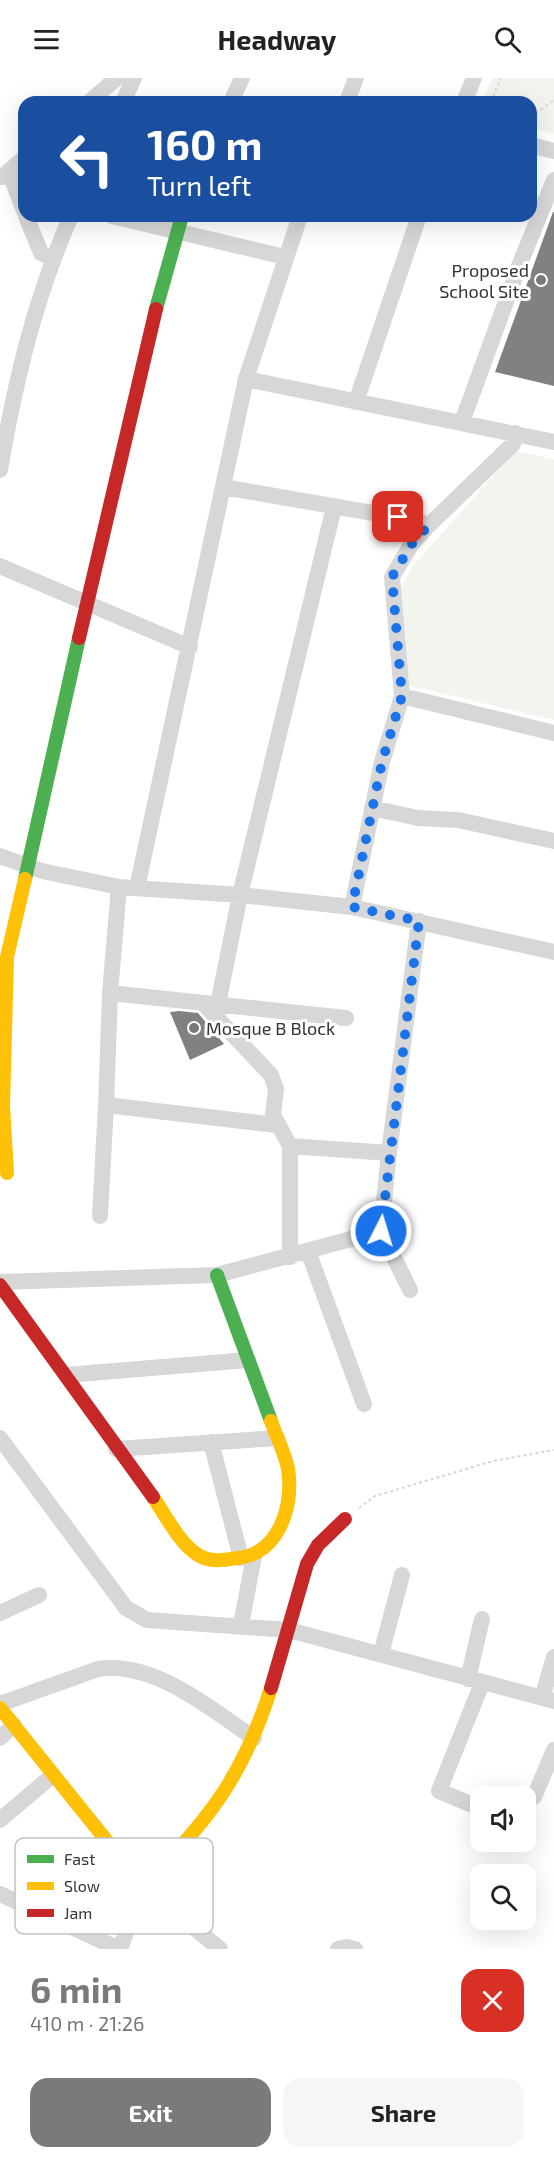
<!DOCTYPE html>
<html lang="en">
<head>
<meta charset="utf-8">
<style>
	body { margin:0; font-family:"Exo 2",sans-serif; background:#f6f6f6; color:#222; height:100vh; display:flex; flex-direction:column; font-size:22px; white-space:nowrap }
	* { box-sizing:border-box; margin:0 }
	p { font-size:20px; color:#767676 }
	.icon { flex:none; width:33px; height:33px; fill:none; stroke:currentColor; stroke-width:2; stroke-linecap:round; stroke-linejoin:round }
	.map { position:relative; height:1871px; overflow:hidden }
	.drawer { display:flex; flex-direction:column; background:#fff; flex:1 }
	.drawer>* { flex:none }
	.banner { position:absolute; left:18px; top:18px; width:519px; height:126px; border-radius:18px; box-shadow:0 6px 24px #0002; background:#1a4fa0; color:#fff; overflow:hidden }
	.tools { position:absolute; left:470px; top:1708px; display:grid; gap:12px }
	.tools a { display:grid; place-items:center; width:66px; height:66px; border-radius:12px; background:#fff; box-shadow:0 6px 24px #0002; font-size:30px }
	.pin { position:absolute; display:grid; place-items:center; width:51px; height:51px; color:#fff; margin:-26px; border-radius:12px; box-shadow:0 3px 9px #0006 }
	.me { position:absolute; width:66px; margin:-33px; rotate:5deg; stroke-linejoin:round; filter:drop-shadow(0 0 4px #0008) }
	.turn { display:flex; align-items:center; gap:21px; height:126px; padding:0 30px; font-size:27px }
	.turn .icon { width:78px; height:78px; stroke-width:2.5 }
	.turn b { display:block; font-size:42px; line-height:51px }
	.round { display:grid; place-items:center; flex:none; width:63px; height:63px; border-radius:18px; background:#f6f6f6 }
	.head { display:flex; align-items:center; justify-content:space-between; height:102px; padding:0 30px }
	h1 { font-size:36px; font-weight:700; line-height:45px; color:#7a7a7a }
	.button { display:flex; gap:12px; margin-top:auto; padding:12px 30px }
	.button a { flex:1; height:69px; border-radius:18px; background:#7a7a7a; color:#fff; font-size:24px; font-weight:700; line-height:69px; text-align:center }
	.button a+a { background:#f6f6f6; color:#222 }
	header { display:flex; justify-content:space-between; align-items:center; height:78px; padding:0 30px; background:#fff; font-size:27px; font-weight:700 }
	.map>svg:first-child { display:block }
</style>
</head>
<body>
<header><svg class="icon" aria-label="menu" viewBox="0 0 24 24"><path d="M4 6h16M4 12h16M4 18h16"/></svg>Headway<svg class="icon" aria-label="search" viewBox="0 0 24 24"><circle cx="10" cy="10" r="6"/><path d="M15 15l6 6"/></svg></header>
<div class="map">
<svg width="554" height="1871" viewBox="0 0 554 1871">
	<rect width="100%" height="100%" fill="#fff"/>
	<path fill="#f1f5ed" d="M 492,0 L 554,0 L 554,56 L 531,50 L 531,24 L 483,24 Z
		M 515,373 L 554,381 L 554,642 L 407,607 L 400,512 L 412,489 Z"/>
	<path fill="#818181" d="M 553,134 L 554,134 L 554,308 L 495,294 Z
		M 179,933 L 198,935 L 224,966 L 190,982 L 170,934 Z"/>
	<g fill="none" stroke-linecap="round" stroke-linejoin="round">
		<path stroke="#d6d6d6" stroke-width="2" stroke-dasharray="3 3" stroke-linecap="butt" d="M 491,24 L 501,0
			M 531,39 L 554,22
			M 359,1430 L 375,1418 L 493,1383 L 554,1372"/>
		<path stroke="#d7d7d7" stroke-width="16" d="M 89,24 L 117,0
			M 123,24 L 134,0
			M 231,24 L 242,0
			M 347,24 L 356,0
			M 464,24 L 474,0
			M 531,67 L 554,73
			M 9,94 L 24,133
			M 2,99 L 24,80
			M 26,138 L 41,175 L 52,180
			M 112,138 L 285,179
			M 246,301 L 554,364
			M 356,324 L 419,138
			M 462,344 L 519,188 L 554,102
			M 0,392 C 15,304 35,220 71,138
			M 223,409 L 419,443 L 428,448
			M 0,488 L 190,569
			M 402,618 L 554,655
			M 372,730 L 418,740 L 458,742 L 554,763
			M 0,778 L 42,793 L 119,809 L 240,817 L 352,829 L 554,874
			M 119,809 L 110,915 L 106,1027 L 276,1047
			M 137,810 L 246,301 L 300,138
			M 352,829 L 382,684 L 402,618 L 392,499 L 411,467 L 428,448 L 513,366 L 515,355
			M 110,915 L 346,940
			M 203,925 L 271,997 L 276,1011 L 273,1037 L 290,1068 L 290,1179
			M 218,926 L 240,817 L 334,429
			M 290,1068 L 389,1075 L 419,843
			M 389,1075 L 381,1153 L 410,1212
			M 100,1138 L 106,1027
			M 308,1173 L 364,1326
			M 0,1204 L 217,1197 L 381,1153
			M 66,1297 L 248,1282
			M 0,1360 L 126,1530 L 147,1542 L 289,1552 L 554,1623
			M 211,1364 L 241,1480
			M 116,1371 L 277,1360
			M 0,1535 L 39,1517
			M 241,1547 L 254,1478
			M 381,1576 L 402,1497
			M 468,1601 L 482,1541
			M 542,1620 L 554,1579
			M 0,1626 L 98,1591 C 154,1582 210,1631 254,1660
			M 0,1660 L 14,1647
			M 534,1719 L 554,1672
			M 480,1730 L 439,1713 L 482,1605
			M 0,1742 L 52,1698
			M 0,1816 L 119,1871
			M 120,1871 L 143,1808 L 220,1871
			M 338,1871 L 347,1869 L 355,1871"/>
		<path stroke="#4caf50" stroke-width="14" d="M 156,231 L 182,138
			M 25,801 L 79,560
			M 217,1197 L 271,1343"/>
		<path stroke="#ffc107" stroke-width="14" d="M 7,1095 L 3,1028 L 7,879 L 25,801
			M 153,1419 C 166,1438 179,1465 198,1477 C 211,1485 225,1482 238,1480 C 279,1476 294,1427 288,1391 C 285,1375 276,1358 271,1343
			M 0,1630 L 143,1808 C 209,1741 242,1701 271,1610"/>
		<path stroke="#c62828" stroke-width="14" d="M 79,560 L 156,231
			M 0,1207 L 153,1419
			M 271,1610 L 307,1486 L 318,1467 L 345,1441"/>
	</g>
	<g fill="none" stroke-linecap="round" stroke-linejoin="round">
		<path stroke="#1a73e8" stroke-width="10" stroke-dasharray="0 18" d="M 381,1153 L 419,843 L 352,829 L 382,684 L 402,618 L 392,499 L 411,467 L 428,448 L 419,443 L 398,439"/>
	</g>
	<g fill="#7a7a7a" stroke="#fff" stroke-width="2">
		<circle cx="541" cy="202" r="6"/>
		<circle cx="194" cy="950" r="6"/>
	</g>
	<g text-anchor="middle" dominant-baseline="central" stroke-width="6" stroke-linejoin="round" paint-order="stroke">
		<g font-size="18" fill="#333" stroke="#fff" text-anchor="end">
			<text x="529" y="192">Proposed<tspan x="529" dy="21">School Site</tspan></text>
			<text x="206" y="950" text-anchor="start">Mosque B Block</text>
		</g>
	</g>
	<rect x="15" y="1760" width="198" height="96" rx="9" fill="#fff" stroke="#c2c2c2" stroke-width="1.5"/>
	<rect x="27" y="1777" width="27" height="8" fill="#4caf50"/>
	<rect x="27" y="1804" width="27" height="8" fill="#ffc107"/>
	<rect x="27" y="1831" width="27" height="8" fill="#c62828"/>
	<g font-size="16" fill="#333">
		<text x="64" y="1787">Fast</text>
		<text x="64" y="1814">Slow</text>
		<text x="64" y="1841">Jam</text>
	</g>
</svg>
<div class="tools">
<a><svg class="icon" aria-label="sound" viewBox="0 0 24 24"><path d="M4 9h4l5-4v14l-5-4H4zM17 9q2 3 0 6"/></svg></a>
<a><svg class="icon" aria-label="search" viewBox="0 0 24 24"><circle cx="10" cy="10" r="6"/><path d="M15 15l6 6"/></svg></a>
</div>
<div class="pin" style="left:398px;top:439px;background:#d93025"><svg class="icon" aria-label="arrive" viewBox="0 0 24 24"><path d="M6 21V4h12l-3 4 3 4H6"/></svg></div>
<svg class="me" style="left:381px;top:1153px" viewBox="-20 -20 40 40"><circle r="17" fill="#1a73e8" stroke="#fff" stroke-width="3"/><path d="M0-11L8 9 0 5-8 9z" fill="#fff"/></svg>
<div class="banner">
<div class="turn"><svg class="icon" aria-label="left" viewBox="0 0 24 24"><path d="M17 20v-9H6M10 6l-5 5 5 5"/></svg><div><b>160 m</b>Turn left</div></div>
</div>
</div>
<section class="drawer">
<div class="head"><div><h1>6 min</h1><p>410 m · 21:26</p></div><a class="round" style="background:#d93025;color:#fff"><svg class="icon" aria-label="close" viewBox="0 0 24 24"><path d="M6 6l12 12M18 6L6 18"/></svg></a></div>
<div class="button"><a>Exit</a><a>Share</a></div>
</section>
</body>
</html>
